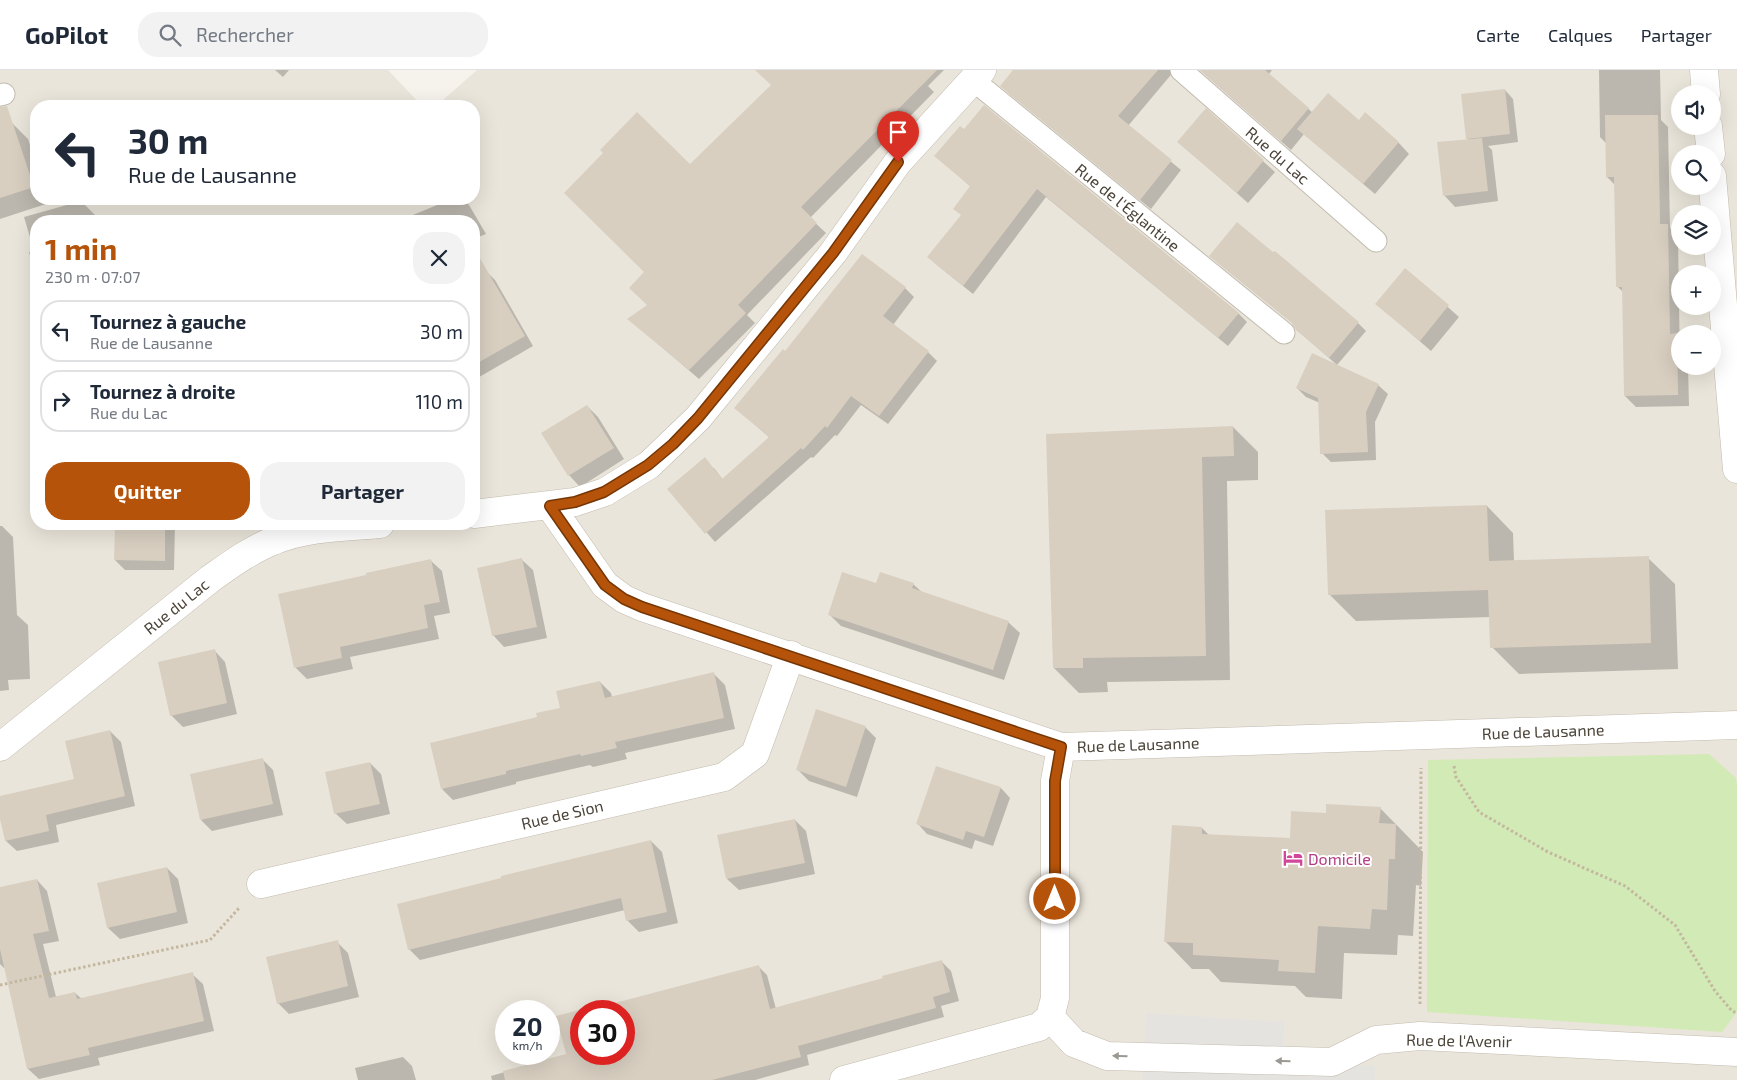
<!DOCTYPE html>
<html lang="fr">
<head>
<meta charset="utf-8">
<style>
	body { margin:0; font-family:"Exo 2",sans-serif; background:#f2f2f3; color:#1f2937; height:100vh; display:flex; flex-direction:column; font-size:19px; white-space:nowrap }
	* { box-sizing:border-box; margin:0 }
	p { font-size:16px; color:#747a83 }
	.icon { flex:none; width:28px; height:28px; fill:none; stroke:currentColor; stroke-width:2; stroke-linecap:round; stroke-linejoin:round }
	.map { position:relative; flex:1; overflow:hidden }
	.sheet { position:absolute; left:30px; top:145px; width:450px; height:315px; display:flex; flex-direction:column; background:#fff; border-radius:20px; box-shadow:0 5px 20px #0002 }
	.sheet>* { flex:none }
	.guide { position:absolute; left:30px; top:30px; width:450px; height:105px; border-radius:20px; box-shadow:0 5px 20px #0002; background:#fff; color:#1f2937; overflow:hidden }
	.fabs { position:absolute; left:1671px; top:15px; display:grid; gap:10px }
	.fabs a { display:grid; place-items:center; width:50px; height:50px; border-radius:50%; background:#fff; box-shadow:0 5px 20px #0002; font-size:25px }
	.speed { position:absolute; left:495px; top:930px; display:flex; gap:10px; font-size:25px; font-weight:700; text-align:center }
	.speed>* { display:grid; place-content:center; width:65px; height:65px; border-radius:50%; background:#fff; box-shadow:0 5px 20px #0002; line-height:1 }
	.speed small { font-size:12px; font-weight:400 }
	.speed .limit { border:8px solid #d22; background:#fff; color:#111 }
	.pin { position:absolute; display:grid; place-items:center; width:42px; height:42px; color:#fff; margin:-51px -21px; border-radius:50% 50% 50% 0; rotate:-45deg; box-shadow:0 0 5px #0007 }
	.pin .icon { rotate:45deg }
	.me { position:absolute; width:55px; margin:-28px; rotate:0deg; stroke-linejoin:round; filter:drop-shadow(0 0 4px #0008) }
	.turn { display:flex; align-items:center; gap:18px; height:105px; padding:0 15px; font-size:22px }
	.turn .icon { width:65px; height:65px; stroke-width:2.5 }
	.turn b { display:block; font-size:35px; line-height:42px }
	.round { display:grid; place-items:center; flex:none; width:52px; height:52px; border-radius:20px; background:#f2f2f3 }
	.overview { display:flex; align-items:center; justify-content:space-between; height:85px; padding:0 15px }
	h1 { font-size:30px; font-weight:700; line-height:38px; color:#b45309 }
	.primary-button { display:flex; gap:10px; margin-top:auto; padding:10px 15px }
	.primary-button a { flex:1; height:58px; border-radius:20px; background:#b45309; color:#fff; font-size:20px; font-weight:700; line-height:58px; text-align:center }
	.primary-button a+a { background:#f2f2f3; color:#1f2937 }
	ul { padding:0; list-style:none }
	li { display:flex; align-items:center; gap:15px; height:62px; margin:0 10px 8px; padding:0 5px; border:2px solid #e0e1e3; border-radius:20px }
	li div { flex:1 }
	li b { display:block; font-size:19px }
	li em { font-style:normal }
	header { display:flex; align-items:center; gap:30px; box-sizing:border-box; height:70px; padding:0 25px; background:#fff; border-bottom:1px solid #e0e1e3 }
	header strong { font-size:24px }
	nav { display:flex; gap:28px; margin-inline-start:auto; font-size:18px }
	.search { width:350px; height:45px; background:#f2f2f3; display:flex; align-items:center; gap:12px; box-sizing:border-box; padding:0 18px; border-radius:20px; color:#747a83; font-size:19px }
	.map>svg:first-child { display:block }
</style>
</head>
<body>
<header>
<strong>GoPilot</strong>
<div class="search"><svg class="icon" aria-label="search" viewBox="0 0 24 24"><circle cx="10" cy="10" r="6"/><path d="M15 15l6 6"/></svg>Rechercher</div>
<nav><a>Carte</a><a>Calques</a><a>Partager</a></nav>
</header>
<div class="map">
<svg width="1737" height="1010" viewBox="0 0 1737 1010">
	<rect width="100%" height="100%" fill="#f6f3ec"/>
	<path fill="#eae5da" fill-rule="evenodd" d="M 0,0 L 388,0 L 422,36 L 36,36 L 36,129 L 474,129 L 474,36 L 436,36 L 477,0 L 1737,0 L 1737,1010 L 0,1010 ZM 1680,24 L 1712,24 L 1712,56 L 1680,56 ZM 1680,84 L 1712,84 L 1712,116 L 1680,116 ZM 1680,144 L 1712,144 L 1712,176 L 1680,176 ZM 36,151 L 474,151 L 474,454 L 36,454 ZM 1680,204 L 1712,204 L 1712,236 L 1680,236 ZM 1680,264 L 1712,264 L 1712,296 L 1680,296 ZM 506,941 L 549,941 L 549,984 L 506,984 ZM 581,941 L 624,941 L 624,984 L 581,984 Z"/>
	<path fill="#d2eab5" d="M 1709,684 L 1736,708 L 1737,716 L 1737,942 L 1722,962 L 1427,942 L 1428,690 Z"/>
	<path fill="#e5e3e0" d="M 1146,943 L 1284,952 L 1282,991 L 1375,996 L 1375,1010 L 1143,1010 Z"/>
	<path fill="#0003" fill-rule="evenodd" d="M 275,0 L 289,0 L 283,7 Z
		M 809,0 L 944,0 L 928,16 L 934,22 L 810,148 L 826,163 L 747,245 L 755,253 L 699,309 L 629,249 L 649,236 L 646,202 L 690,95 Z
		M 1015,0 L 1175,0 L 1128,56 L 1181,100 L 1151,139 L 1011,25 L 1001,16 Z
		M 1200,0 L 1272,0 L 1269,4 L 1313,43 L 1359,51 L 1398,72 L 1409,84 L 1375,124 L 1304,64 L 1291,80 Z
		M 1599,0 L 1660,0 L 1661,50 L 1668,57 L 1670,158 L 1678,166 L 1680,296 L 1688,296 L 1689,336 L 1636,337 L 1625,326 L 1623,222 L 1617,216 L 1615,115 L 1607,107 L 1607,74 L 1600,67 Z
		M 1505,20 L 1513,29 L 1518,72 L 1488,76 L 1492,80 L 1498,131 L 1455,137 L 1444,125 L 1469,70 L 1467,69 Z
		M 984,37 L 1239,244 L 1247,252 L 1228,276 L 1046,127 L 973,224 L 937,195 L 929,187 L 962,146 L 971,117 L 936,86 L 964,61 Z
		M 1206,40 L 1275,102 L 1248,133 L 1179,72 Z
		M 12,53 L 28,69 L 36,94 L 36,129 L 48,129 L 49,133 L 0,149 L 0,57 Z
		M 452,129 L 463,129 L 469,135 L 486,164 L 474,169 L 474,151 L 398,151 Z
		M 81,131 L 97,147 L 98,151 L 36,151 L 36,207 L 29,182 L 34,181 L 24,147 Z
		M 1218,193 L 1358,253 L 1366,261 L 1337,295 L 1305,267 L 1295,255 Z
		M 1406,200 L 1459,247 L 1431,281 L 1377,234 Z
		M 486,201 L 495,210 L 533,276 L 474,310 L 474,208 Z
		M 905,218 L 914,227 L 893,255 L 928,282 L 937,291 L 888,354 L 861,335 L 837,366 L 835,365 L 813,388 L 811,387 L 715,472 L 669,419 L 714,398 L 723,410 L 770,368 L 736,338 L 785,282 Z
		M 1378,315 L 1388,324 L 1375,352 L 1376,390 L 1331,392 L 1322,383 L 1320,333 L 1306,327 L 1297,318 Z
		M 587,336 L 598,347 L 624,389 L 580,417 L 569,405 L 543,363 Z
		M 1233,357 L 1258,382 L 1258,410 L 1227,411 L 1230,610 L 1107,612 L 1108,622 L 1079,623 L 1054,598 L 1047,365 Z
		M 1487,436 L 1513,463 L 1514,492 L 1648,488 L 1675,514 L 1678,599 L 1519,604 L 1492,577 L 1491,547 L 1356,551 L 1329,524 Z
		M 116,454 L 175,454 L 174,500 L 125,500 L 115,490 Z
		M 0,456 L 2,456 L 13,467 L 17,545 L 28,555 L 30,609 L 8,610 L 9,620 L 0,621 Z
		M 521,489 L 533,500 L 547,568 L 504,577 L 493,565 Z
		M 430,490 L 442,501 L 450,543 L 434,546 L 439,569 L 350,587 L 353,599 L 307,609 L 296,598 L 280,525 L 368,506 Z
		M 877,514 L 913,514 L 923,523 L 1008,552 L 1020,563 L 1004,610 L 841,556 L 830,545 Z
		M 214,580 L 225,592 L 237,644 L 183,657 L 171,645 Z
		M 714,604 L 725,615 L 735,659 L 625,683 L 627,689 L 593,697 L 590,695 L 516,712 L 516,714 L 453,730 L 442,719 L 538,648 L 561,639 L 600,612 L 611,623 L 612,627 Z
		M 865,657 L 876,668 L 857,727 L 809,711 L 798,700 Z
		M 110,661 L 121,672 L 135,736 L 56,755 L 59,772 L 17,781 L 6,771 L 0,744 L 0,727 L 75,710 Z
		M 262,689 L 273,700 L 283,745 L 212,761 L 201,750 Z
		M 370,693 L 381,704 L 390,744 L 347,754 L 335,743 Z
		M 1001,718 L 1010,728 L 993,776 L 975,770 L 972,779 L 927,764 L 918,754 Z
		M 1380,738 L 1423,782 L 1421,816 L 1416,815 L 1413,866 L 1398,865 L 1397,885 L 1344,883 L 1342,929 L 1306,927 L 1295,916 L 1221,912 L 1209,899 L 1192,899 L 1166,872 L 1202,758 L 1209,765 L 1291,769 L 1327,744 Z
		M 795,750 L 806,761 L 815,804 L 739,820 L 727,809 Z
		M 651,771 L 662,782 L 678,853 L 639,862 L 628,851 L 625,840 L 420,890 L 409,879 Z
		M 167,798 L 178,809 L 188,853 L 120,869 L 108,858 Z
		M 37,810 L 47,821 L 59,871 L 43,874 L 56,927 L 75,923 L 82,929 L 192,904 L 203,914 L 214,961 L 98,988 L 100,995 L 39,1009 L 28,999 L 5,897 L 4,898 L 0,894 L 0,818 Z
		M 337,872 L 348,883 L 359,927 L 289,944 L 278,933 Z
		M 942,892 L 951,901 L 959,931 L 941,936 L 944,947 L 807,985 L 809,995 L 755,1010 L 492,1010 L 491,1006 L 568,984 L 558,947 L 591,938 L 592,940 L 758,896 L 767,905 L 776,939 ZM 581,941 L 624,941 L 624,984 L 581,984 Z
		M 403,987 L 412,996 L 416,1010 L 358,1010 L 355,998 Z"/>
	<path fill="#d8cfc1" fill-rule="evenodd" d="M 755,0 L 937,0 L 801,137 L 817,153 L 738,235 L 746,243 L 689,300 L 627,249 L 647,235 L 629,218 L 644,202 L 564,123 L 603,83 L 600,80 L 637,42 L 690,94 L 771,15 Z
		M 1013,0 L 1158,0 L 1118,46 L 1172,90 L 1140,130 L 1000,16 Z
		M 1200,0 L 1265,0 L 1309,38 L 1281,71 Z
		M 1505,19 L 1510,64 L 1466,69 L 1461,24 Z
		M 1328,23 L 1359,50 L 1365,42 L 1399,72 L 1363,114 L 1297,59 Z
		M 984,35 L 1239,243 L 1218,268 L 1037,119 L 963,216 L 927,187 L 961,145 L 953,139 L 970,116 L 934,86 L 960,56 L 964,59 Z
		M 7,36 L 34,117 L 0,128 L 0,37 Z
		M 1206,38 L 1264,90 L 1237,123 L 1177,72 Z
		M 1605,45 L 1658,45 L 1660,154 L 1668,154 L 1670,264 L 1677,263 L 1678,325 L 1624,326 L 1622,217 L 1616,217 L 1614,107 L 1606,107 Z
		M 1482,68 L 1488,121 L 1443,126 L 1437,72 Z
		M 1237,152 L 1273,182 L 1275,181 L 1359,252 L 1329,288 L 1296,260 L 1292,253 L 1209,186 Z
		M 474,178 L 525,266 L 474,295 Z
		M 862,184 L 906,217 L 883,246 L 929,281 L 879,346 L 851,326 L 827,358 L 825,356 L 803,380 L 801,378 L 705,464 L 667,419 L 705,387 L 722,409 L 769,367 L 734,338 L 783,279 L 785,281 Z
		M 1405,198 L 1449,235 L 1420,271 L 1375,234 Z
		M 1312,283 L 1379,314 L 1366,342 L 1368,382 L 1320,384 L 1318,328 L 1296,318 Z
		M 587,335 L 614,378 L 568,406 L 541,363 Z
		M 1233,356 L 1234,386 L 1202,387 L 1206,586 L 1083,588 L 1083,598 L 1053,598 L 1046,364 Z
		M 1487,435 L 1489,491 L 1649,486 L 1651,573 L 1490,578 L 1488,520 L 1328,525 L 1325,440 Z
		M 115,454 L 165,454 L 165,491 L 114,490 Z
		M 522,488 L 537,557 L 492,566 L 477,498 Z
		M 431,489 L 440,532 L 424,535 L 428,558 L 340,577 L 342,588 L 294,598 L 278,524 L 366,505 L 366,503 Z
		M 842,502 L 876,513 L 880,502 L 914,513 L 912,518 L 1009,551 L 993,600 L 828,545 Z
		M 215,579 L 227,633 L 170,646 L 158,592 Z
		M 714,602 L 724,648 L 615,672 L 617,678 L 581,686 L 580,684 L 506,701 L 506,704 L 441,719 L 430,673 L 537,647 L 536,643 L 560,638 L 556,621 L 600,611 L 605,628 Z
		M 816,639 L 866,656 L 846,717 L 796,700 Z
		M 110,660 L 125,726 L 46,745 L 49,761 L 5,771 L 0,749 L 0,726 L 74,709 L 65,671 Z
		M 263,688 L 273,734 L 200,750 L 190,704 Z
		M 370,692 L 380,734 L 334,744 L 325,702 Z
		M 936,696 L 1001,717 L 984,767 L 966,761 L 963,770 L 916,754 Z
		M 1326,734 L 1381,737 L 1379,753 L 1396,754 L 1395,789 L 1389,789 L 1387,840 L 1372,839 L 1370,859 L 1318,856 L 1315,903 L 1278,901 L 1279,890 L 1193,885 L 1193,873 L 1164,872 L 1172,755 L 1202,757 L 1202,764 L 1290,768 L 1291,741 L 1326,743 Z
		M 795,749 L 805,793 L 726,809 L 717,765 Z
		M 651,770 L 667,842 L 626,851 L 621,828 L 408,880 L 397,834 L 501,808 L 501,806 Z
		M 167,797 L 177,842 L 107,858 L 97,813 Z
		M 37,809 L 49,861 L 33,864 L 49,928 L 75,922 L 77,929 L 193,902 L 204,951 L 88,978 L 90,985 L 27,999 L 0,879 L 0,817 Z
		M 338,870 L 348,916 L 277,934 L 266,887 Z
		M 942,890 L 950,922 L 933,927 L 936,938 L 798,976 L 801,987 L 712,1010 L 505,1010 L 503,1001 L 566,984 L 556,946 L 591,937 L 592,939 L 759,895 L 770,939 L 883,908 L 882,906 ZM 581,941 L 624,941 L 624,984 L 581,984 Z"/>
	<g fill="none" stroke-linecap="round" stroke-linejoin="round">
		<defs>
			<path id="lane" d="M 1181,0 L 1376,171
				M 973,10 L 1284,263
				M 0,25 L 4,24"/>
			<path id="street" d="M 1704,0 L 1706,24
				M 1708,56 L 1711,84
				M 1712,106 L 1737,399
				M 550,436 L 605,515 L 624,529 L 642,537 L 1061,677 L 1737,655
				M 474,444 L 575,432 L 605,422 L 649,395 L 698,348 L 833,183 L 898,92 L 982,0
				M 0,677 L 210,509 C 230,495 250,480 273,471 C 306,457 345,457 380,454
				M 261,814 L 724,707 L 755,684 L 791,585
				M 1050,947 L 1074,973 L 1107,986 L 1332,992 L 1376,970 L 1420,966 L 1737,982
				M 844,1010 L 1039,957 L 1050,947 L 1055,928 L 1055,711 L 1061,677"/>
		</defs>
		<use href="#lane" stroke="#c2bbae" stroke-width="23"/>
		<use href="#street" stroke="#c2bbae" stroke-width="29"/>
		<path stroke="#c4b79f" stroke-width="3" stroke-dasharray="2.5 2.5" stroke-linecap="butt" d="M 1454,696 L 1456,707 L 1479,742 L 1548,782 L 1625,816 L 1675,855 L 1715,921 L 1732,941 L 1737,943
			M 0,915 L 210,870 L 240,837
			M 1420,934 L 1421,698"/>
		<use href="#lane" stroke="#fff" stroke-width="21"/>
		<use href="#street" stroke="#fff" stroke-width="28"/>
	</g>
	<defs><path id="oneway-solid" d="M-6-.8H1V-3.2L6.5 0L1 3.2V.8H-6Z" transform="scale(1.25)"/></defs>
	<g fill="#9c9892">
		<use href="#oneway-solid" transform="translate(1120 986) rotate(-178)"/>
		<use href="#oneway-solid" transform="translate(1283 991) rotate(-178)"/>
	</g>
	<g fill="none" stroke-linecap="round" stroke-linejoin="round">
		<defs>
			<path id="route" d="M 898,92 L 833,183 L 698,348 L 673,374 L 648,395 L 604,422 L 575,432 L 550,436 L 605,515 L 624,529 L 642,537 L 1061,677 L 1055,711 L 1055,829"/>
		</defs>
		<use href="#route" stroke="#753606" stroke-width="12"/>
		<use href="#route" stroke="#b45309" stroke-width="9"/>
	</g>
	<defs>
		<symbol id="hotel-bare" viewBox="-9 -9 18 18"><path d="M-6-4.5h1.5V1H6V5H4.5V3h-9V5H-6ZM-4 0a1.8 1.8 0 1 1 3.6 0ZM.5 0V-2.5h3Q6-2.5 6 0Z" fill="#d1479c" stroke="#fff" stroke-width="2.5" paint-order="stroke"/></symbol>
	</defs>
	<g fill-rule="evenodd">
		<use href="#hotel-bare" x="1279" y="774" width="28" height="28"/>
	</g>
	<g text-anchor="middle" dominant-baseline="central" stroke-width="4" stroke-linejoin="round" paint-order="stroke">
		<g font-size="16" fill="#4b4439" stroke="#fff">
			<text transform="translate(1278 85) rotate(41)">Rue du Lac</text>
			<text transform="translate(1128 137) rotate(39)">Rue de l'Églantine</text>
			<text transform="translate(176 536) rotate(-39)">Rue du Lac</text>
			<text transform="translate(1543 661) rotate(-2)">Rue de Lausanne</text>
			<text transform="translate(1138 674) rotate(-2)">Rue de Lausanne</text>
			<text transform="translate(562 744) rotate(-13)">Rue de Sion</text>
			<text transform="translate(1459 970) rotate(1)">Rue de l'Avenir</text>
		</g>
		<g font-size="16" fill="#b23c85" stroke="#fff" text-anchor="start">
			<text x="1308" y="788">Domicile</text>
		</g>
	</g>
</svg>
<div class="fabs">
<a><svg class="icon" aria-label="sound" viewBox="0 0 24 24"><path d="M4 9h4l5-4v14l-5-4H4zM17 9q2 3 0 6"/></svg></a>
<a><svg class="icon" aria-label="search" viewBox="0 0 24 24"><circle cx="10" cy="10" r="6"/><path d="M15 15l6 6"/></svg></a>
<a><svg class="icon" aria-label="layers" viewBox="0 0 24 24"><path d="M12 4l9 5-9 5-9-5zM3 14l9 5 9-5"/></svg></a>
<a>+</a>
<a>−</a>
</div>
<div class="speed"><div>20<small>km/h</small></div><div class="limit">30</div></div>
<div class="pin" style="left:898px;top:92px;background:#d93025"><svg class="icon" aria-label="arrive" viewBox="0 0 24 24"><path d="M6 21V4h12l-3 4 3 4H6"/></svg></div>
<svg class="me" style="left:1055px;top:829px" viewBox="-20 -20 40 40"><circle r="17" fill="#b45309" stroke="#fff" stroke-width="3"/><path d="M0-11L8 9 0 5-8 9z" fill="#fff"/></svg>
<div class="guide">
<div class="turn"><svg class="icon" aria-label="left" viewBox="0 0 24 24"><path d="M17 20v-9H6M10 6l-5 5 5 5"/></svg><div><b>30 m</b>Rue de Lausanne</div></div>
</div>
<section class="sheet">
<div class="overview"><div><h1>1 min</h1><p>230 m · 07:07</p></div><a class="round"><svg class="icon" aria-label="close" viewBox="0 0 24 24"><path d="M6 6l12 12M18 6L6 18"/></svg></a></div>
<ul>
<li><svg class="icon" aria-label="left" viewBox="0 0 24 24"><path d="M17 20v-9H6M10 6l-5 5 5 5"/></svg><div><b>Tournez à gauche</b><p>Rue de Lausanne</p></div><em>30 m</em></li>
<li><svg class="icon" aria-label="right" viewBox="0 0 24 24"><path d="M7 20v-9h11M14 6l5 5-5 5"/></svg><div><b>Tournez à droite</b><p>Rue du Lac</p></div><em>110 m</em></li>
</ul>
<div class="primary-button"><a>Quitter</a><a>Partager</a></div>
</section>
</div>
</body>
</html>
